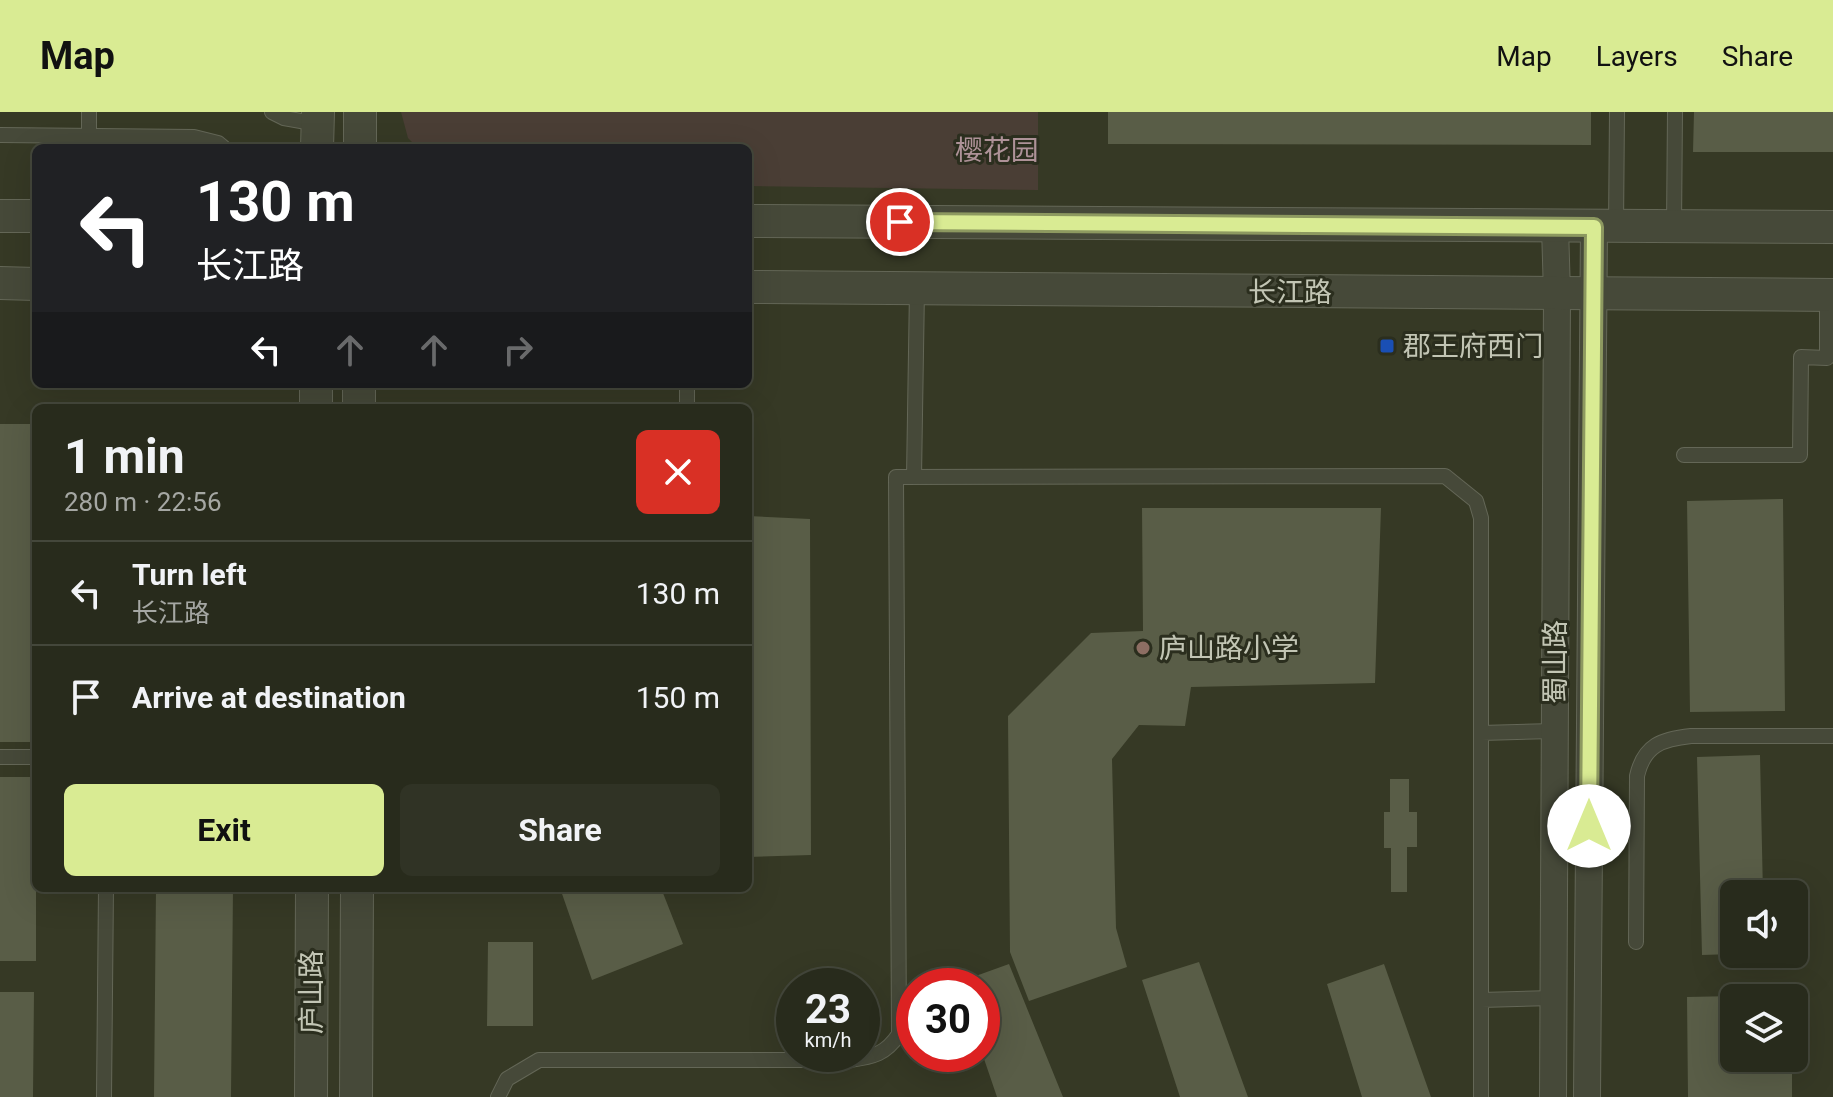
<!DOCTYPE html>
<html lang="en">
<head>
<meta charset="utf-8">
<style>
	body { margin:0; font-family:Roboto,"Noto Sans SC",sans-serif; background:#303325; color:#f1f3f6; height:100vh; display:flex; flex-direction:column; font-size:30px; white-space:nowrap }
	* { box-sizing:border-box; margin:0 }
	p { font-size:26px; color:#a5a7a3 }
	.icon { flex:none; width:44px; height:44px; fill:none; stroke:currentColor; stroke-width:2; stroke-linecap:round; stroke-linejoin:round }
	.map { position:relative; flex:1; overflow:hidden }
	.side { position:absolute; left:32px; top:292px; width:720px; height:488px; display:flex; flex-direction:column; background:#282b1c; border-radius:12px; box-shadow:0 8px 32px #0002,0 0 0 2px #44473b }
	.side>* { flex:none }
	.top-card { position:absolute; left:32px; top:32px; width:720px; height:244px; border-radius:12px; box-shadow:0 8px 32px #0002,0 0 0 2px #44473b; background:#202124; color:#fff; overflow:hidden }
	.buttons { position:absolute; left:1720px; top:768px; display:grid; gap:16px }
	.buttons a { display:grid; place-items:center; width:88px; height:88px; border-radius:12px; background:#282b1c; box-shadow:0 8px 32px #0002,0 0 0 2px #44473b; font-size:40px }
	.speed { position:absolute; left:776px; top:856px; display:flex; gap:16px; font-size:40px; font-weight:700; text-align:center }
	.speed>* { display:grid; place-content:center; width:104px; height:104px; border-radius:50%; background:#282b1c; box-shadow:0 8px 32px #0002,0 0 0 2px #44473b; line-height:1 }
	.speed small { font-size:20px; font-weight:400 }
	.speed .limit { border:12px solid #d22; background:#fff; color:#111 }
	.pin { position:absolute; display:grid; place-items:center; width:68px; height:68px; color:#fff; margin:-34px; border:4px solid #fff; border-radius:50%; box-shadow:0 2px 8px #0007 }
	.me { position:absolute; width:88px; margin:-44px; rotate:0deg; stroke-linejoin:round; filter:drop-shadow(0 0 6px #0008) }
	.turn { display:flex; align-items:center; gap:28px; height:168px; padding:0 32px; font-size:36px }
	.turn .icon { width:104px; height:104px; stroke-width:2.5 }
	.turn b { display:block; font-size:56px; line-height:68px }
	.lanes { display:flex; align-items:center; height:76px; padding:0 32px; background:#0003; justify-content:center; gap:40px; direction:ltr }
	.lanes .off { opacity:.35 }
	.round { display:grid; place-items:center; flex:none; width:84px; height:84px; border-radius:12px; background:#303325 }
	.head { display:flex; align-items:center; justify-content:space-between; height:136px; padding:0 32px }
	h1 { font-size:48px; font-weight:700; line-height:60px }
	.action { display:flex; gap:16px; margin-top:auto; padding:16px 32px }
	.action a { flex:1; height:92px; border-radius:12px; background:#d9eb93; color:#111; font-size:32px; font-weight:700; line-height:92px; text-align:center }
	.action a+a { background:#303325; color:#f1f3f6 }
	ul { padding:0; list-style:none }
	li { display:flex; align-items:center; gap:24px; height:104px; padding:0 32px; border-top:2px solid #44473b }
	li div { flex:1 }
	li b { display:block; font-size:30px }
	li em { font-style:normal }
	header { display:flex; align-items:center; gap:48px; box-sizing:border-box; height:112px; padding:0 40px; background:#d9eb93; color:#111 }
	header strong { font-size:38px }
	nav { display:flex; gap:44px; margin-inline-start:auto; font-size:28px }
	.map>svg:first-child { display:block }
</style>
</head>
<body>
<header>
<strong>Map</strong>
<nav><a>Map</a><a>Layers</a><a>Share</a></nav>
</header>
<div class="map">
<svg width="1833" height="985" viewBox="0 0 1833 985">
	<rect width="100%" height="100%" fill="#363925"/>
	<path fill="#4a3e35" d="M 401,0 L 1038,0 L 1038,78 L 748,74 L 748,36 L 418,36 L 408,26 Z"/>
	<path fill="#595d47" d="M 1108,0 L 1591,0 L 1591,33 L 1108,32 Z
		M 1694,0 L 1833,0 L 1833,40 L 1693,40 Z
		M 0,312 L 36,312 L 36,630 L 0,630 Z
		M 1783,387 L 1785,599 L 1690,600 L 1687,389 Z
		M 1142,396 L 1381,396 L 1375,571 L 1191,575 L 1185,614 L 1139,613 L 1112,647 L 1116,816 L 1127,855 L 1029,889 L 1010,840 L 1008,604 L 1091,521 L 1143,519 Z
		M 748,404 L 810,407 L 811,743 L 748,745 Z
		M 1760,643 L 1763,782 L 1734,782 L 1734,842 L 1702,843 L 1697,645 Z
		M 0,665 L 36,665 L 36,849 L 0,849 Z
		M 1390,667 L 1409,667 L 1409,700 L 1417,700 L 1417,735 L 1407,735 L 1407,780 L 1391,780 L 1391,736 L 1384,736 L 1384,700 L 1390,700 Z
		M 156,776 L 233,776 L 231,985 L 154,985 Z
		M 560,776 L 661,776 L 683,832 L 592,868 Z
		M 488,830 L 533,830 L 533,914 L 487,914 Z
		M 1199,850 L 1248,985 L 1180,985 L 1142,868 Z
		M 1009,852 L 1063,985 L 997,985 L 982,941 L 982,874 L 960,874 L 959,870 Z
		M 1384,852 L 1431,985 L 1362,985 L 1327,872 Z
		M 0,880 L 34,880 L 33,985 L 0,985 Z
		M 1734,884 L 1734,946 L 1792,946 L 1792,985 L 1688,985 L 1687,885 Z"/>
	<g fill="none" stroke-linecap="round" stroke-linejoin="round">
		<defs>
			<path id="service" d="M 272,0 L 284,6 L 318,12
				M 0,23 L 194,25 L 218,31 L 224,36
				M 89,36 L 89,0
				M 1674,114 L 1675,0
				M 1616,115 L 1617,0
				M 687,296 L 687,272
				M 1684,343 L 1800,343 L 1801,245 L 1827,246 L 1827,183
				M 914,365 L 917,177
				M 1481,621 L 1554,619
				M 0,645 L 36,645
				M 1636,830 L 1637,664 C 1644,633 1662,627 1691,624 L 1833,624
				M 1481,888 L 1553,886
				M 104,985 L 106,776
				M 498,985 L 507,967 L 539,948 L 850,948 C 873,945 886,942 899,922 L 896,365 L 1445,364 L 1476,389 L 1481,406 L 1481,985"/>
			<path id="minor" d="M 1553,985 L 1557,182 L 1555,115
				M 1587,985 L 1594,115"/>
			<path id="tertiary" d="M 317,36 L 318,0
				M 360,36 L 360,0
				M 0,104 L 36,104
				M 748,109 L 1833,115
				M 0,171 L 36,172
				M 748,175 L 1833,183
				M 316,296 L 316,272
				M 359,296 L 359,272
				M 311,985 L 312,776
				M 356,985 L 357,776"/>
		</defs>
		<use href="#service" stroke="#646757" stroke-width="16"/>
		<use href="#minor" stroke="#646757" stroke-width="28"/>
		<use href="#tertiary" stroke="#646757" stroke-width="34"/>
		<use href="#service" stroke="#464939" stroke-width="14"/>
		<use href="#minor" stroke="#464939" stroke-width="26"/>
		<use href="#tertiary" stroke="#464939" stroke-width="32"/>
	</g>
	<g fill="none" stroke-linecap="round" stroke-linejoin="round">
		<defs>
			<path id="route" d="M 900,110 L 1594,115 L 1589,714"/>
		</defs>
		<use href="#route" stroke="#8d9960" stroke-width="20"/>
		<use href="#route" stroke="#d9eb93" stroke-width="14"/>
	</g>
	<rect fill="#1a4fb4" stroke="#2b2e1e" stroke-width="3" x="1379" y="226" width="16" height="16" rx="4"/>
	<circle fill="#8d6e63" stroke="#2b2e1e" stroke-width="3" cx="1143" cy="536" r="8"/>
	<g text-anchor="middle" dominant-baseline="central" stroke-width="6" stroke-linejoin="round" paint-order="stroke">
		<g font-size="28" fill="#ae9298" stroke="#2b2e1e">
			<text x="997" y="38">樱花园</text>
		</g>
		<g font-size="28" fill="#c2c5b4" stroke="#2b2e1e">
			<text x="1290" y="180">长江路</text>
			<text transform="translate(1555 550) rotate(-90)">蜀山路</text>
			<text transform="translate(311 880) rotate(-90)">庐山路</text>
		</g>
		<g font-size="28" fill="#c2c5b4" stroke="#2b2e1e" text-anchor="start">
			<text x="1403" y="234">郡王府西门</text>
			<text x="1159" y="536">庐山路小学</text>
		</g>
	</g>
</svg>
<div class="buttons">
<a><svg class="icon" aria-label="sound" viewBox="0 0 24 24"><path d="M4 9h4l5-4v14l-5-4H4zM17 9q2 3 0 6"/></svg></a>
<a><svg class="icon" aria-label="layers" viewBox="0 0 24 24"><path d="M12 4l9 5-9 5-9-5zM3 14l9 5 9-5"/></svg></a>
</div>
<div class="speed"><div>23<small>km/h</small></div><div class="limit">30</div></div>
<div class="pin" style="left:900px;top:110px;background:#d93025"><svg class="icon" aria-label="arrive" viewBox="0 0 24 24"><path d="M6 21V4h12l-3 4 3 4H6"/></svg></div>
<svg class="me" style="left:1589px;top:714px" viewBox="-20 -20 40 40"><circle r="19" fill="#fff"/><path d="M0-13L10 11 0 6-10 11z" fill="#d9eb93"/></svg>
<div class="top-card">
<div class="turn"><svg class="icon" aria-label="left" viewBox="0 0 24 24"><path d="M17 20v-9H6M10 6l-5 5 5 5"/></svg><div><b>130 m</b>长江路</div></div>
<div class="lanes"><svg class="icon" aria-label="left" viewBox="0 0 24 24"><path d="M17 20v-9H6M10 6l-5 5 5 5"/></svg><svg class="icon off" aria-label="ahead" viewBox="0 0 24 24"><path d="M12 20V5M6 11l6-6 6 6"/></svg><svg class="icon off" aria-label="ahead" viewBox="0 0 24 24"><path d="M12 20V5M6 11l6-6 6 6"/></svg><svg class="icon off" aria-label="right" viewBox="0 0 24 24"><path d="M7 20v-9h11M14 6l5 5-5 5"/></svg></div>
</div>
<section class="side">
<div class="head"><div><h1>1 min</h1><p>280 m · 22:56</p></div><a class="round" style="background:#d93025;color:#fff"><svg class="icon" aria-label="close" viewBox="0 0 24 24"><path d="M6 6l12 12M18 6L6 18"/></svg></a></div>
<ul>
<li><svg class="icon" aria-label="left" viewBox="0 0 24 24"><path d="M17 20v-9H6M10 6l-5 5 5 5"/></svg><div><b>Turn left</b><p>长江路</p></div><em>130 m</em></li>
<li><svg class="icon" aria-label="arrive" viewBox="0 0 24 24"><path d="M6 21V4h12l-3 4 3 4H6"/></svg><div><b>Arrive at destination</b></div><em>150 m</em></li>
</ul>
<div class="action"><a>Exit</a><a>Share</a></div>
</section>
</div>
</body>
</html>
